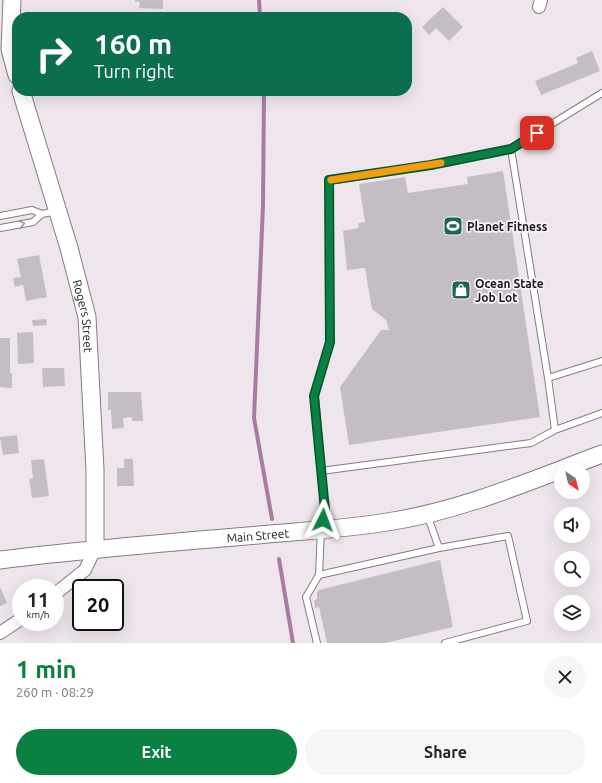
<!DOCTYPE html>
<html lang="en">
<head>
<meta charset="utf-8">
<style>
	body { margin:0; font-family:Ubuntu,sans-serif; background:#f6f6f6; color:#222; height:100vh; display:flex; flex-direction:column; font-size:15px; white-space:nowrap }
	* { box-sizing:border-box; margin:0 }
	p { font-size:13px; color:#767676 }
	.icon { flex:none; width:22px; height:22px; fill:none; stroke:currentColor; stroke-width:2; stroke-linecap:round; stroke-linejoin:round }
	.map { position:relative; height:643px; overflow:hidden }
	.panel { display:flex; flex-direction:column; background:#fff; flex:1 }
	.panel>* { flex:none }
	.hud { position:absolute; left:12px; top:12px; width:400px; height:84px; border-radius:16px; box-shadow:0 4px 16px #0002; background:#0b6e4f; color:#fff; overflow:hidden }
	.needle { width:26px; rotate:145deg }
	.buttons { position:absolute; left:554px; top:463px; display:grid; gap:8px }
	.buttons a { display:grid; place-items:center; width:36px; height:36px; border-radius:50%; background:#fff; box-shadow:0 4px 16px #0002; font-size:20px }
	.speed { position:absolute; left:12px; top:579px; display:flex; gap:8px; font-size:20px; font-weight:700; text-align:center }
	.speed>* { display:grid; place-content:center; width:52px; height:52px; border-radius:50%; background:#fff; box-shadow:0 4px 16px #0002; line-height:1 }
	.speed small { font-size:10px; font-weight:400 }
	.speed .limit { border:2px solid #111; border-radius:6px; background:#fff; color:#111 }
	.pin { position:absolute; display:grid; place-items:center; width:34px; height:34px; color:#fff; margin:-17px; border-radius:8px; box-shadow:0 2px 6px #0006 }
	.me { position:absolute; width:44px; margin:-22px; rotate:3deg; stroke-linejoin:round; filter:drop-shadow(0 0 3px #0008) }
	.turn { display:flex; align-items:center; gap:14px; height:84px; padding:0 16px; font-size:18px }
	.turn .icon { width:52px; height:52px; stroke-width:2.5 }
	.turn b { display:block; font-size:28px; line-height:34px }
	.round { display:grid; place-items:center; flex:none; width:42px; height:42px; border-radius:21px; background:#f6f6f6 }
	.headline { display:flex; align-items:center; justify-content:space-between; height:68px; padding:0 16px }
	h1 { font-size:24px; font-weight:700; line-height:30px; color:#0b8043 }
	.button { display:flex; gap:8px; margin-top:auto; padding:8px 16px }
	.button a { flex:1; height:46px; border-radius:24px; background:#0b8043; color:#fff; font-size:16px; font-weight:700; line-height:46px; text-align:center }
	.button a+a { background:#f6f6f6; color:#222 }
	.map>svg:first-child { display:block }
</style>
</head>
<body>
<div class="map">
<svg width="602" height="643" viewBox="0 0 602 643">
	<rect width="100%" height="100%" fill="#efe6ed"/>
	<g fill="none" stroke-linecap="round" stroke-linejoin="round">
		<path stroke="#aa7aa3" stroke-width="4" d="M 259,0 L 260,17
			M 264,91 L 263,205 L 254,418 L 272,519
			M 279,559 L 293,643"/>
	</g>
	<path fill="#c5bdc4" d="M 135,0 L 163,0 L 163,9 L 139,8 L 140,2 L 135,2 Z
		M 443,7 L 463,27 L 449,41 L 436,28 L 429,35 L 422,27 Z
		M 592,51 L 600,71 L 541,95 L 535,81 L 578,63 L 576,58 Z
		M 503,171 L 540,417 L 349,445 L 340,387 L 381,330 L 389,330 L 386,320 L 372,309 L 365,268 L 347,270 L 343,231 L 359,228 L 358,223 L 365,222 L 359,184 L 405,177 L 408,193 L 468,184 L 467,177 Z
		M 39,255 L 47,297 L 26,301 L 23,285 L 15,287 L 13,278 L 21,277 L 17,259 Z
		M 46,319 L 47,325 L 33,326 L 32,320 Z
		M 33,332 L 34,363 L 18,364 L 17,333 Z
		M 0,338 L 10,338 L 10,373 L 12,373 L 12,388 L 0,387 Z
		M 42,368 L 64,368 L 65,386 L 43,387 Z
		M 108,392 L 141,392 L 143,421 L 132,421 L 132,417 L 123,418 L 124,428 L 112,429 L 111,410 L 108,410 Z
		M 17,435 L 19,453 L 3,455 L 0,437 Z
		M 44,459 L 49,496 L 32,498 L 29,479 L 33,478 L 31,460 Z
		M 124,459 L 133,459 L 134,486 L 117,486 L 117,468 L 124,468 Z
		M 440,560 L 453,627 L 385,643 L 327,643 L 319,607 L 315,608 L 314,600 L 317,599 L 317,592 L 319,590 Z
		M 0,587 L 7,603 L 0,606 Z"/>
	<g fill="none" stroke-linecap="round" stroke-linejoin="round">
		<defs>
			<path id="lane" d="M 0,216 L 32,210 L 42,214
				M 0,228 L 33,222 L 42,214 L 57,211
				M 548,378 L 602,361
				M 555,430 L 602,413
				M 321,471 L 531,443 L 555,430 L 548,378 L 511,149
				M 427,514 L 439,548 L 319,575 L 321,529 L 325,510 L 315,396 L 330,342 L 329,181 L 431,165 L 511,149 L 602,93
				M 439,548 L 508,536 L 527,621 L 445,643
				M 317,643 L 306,597 L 319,575"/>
			<path id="street" d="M 539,7 L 541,0
				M 55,594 L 85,570 L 95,549
				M 0,633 L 21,619"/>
			<g id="secondary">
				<path d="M 12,0 L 10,49 L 17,75"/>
				<path id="s1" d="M 21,91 L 69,248 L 87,317 L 95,470 L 95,549"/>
				<path id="s2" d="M 0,560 C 86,549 172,542 258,535 C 301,531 345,529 387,522 C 461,511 532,480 602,454"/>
			</g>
		</defs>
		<use href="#lane" stroke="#827b81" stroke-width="8"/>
		<use href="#street" stroke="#827b81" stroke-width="14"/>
		<use href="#secondary" stroke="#827b81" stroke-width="19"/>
		<use href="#lane" stroke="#fff" stroke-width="6"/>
		<use href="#street" stroke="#fff" stroke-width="12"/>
		<use href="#secondary" stroke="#fff" stroke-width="17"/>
	</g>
	<defs><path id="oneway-chevron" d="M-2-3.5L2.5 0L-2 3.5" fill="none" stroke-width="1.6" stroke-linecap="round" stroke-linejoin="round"/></defs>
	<use stroke="#989798" href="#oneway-chevron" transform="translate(22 224) rotate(-11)"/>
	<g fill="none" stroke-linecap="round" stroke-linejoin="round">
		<defs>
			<path id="route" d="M 323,520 L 325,510 L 314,396 L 330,342 L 329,180 L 431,165 L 511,149 L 537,133"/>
		</defs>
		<use href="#route" stroke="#07532c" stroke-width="10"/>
		<use href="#route" stroke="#0b8043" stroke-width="7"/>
		<path stroke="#f59e0b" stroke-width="7" d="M 331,180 L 441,163"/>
	</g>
	<defs>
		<symbol id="stadium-square" viewBox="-11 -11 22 22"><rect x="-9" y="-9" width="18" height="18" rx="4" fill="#1c655b" stroke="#fcf4fa"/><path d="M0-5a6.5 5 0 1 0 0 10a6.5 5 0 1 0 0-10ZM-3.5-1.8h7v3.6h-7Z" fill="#fff"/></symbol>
		<symbol id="shop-square" viewBox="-11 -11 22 22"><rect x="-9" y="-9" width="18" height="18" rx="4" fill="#1c655b" stroke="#fcf4fa"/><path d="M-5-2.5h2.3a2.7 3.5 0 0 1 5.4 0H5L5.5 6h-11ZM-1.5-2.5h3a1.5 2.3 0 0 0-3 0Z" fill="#fff"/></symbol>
	</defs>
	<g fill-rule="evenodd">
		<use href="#stadium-square" x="442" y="215" width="22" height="22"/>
		<use href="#shop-square" x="450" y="279" width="22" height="22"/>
	</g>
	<g text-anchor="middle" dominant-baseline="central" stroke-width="3.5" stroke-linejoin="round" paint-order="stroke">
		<g font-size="12" font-weight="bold" fill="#1a181a" stroke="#fcf4fa" text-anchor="start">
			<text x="467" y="226">Planet Fitness</text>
			<text x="475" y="283">Ocean State<tspan x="475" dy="14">Job Lot</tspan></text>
		</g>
		<g font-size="12" fill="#1a181a" stroke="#fcf4fa">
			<text stroke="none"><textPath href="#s1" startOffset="234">Rogers Street</textPath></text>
			<text stroke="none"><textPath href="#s2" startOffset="259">Main Street</textPath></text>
		</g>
	</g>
</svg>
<div class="buttons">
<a><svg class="needle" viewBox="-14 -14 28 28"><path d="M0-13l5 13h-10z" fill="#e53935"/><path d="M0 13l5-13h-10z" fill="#767676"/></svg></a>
<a><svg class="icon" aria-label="sound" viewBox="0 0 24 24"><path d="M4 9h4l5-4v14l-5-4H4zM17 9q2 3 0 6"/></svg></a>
<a><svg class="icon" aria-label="search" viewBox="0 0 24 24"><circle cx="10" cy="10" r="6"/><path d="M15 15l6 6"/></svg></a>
<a><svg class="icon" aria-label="layers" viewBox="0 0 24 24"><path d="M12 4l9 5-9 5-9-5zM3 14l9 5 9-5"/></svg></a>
</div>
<div class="speed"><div>11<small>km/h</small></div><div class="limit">20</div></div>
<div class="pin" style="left:537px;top:133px;background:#d93025"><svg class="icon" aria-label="arrive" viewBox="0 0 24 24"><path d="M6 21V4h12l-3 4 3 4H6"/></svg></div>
<svg class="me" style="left:323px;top:520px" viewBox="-20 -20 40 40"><path d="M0-17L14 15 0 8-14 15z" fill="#0b8043" stroke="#fff" stroke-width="4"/></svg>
<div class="hud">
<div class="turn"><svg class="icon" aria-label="right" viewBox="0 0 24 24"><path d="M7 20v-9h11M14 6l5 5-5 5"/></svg><div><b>160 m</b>Turn right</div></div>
</div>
</div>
<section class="panel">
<div class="headline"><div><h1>1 min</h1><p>260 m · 08:29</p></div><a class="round"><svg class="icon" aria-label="close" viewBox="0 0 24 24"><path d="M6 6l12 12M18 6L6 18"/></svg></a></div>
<div class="button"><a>Exit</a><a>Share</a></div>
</section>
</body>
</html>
